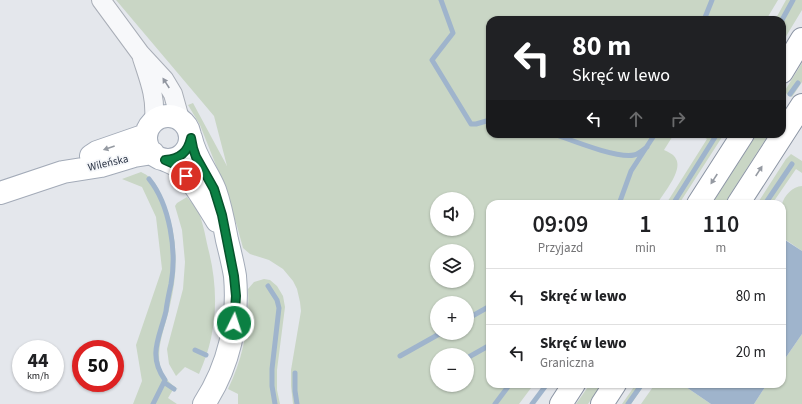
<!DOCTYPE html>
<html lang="pl">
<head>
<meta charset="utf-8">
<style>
	body { margin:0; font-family:"Source Sans 3",sans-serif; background:#f6f6f6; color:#202124; height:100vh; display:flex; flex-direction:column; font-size:15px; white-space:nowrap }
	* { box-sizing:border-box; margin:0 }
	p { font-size:13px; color:#757577 }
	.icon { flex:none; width:22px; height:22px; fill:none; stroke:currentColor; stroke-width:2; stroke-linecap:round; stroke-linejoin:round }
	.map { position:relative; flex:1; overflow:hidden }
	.sheet { position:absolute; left:486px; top:200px; width:300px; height:188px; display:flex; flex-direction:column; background:#fff; border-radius:12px; box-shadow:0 1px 3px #0004 }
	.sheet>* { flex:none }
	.banner { position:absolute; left:486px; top:16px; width:300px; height:122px; border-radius:12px; box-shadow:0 1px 3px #0004; background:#202124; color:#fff; overflow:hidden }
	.buttons { position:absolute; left:430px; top:192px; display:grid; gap:8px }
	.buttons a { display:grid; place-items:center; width:44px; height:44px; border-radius:50%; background:#fff; box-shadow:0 1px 3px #0004; font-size:20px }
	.speed { position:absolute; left:12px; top:340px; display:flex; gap:8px; font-size:20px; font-weight:700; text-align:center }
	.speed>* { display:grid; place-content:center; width:52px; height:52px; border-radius:50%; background:#fff; box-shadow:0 1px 3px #0004; line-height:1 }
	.speed small { font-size:10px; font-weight:400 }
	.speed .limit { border:6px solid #d22; background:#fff; color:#111 }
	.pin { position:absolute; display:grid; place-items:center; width:34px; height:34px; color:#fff; margin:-17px; border:2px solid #fff; border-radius:50%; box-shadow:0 1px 4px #0007 }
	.me { position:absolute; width:44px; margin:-22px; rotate:4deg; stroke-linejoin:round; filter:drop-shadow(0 0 3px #0008) }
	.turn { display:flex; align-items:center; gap:14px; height:84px; padding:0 20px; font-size:18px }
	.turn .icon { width:52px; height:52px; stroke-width:2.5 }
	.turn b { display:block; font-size:28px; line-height:34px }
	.lanes { display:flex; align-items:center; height:38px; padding:0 20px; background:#0003; justify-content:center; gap:20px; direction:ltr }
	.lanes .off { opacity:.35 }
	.eta { display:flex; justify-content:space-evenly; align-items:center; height:68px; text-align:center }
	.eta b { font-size:24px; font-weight:600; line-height:28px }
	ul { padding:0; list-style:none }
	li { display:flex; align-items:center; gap:12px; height:56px; padding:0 20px; border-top:1px solid #e0e0e0 }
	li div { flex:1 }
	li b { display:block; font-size:15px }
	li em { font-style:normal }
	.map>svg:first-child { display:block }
</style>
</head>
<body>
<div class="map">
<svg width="802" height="404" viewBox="0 0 802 404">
	<rect width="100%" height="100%" fill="#e4e7ec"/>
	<path fill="#c9d6c5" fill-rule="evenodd" d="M 116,0 L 778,0 L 766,20 L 490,20 L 490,134 L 674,134 L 664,150 C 668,152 674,154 676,159 C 683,171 663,194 657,204 L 490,204 L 490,384 L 534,384 L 519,404 L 293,404 L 291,386 L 291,370 L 301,311 L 300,302 L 297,289 L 293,281 L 283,269 L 269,260 L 250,254 L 243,248 L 237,226 L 221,178 L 200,125 L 188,105 L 193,103 L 227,166 L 214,116 ZM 437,199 L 467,199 L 467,229 L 437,229 ZM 437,251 L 467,251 L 467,281 L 437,281 ZM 437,303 L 467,303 L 467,333 L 437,333 ZM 437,355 L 467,355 L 467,385 L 437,385 Z
		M 786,0 L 802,0 L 802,10 L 782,43 L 782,20 L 775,20 Z
		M 802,63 L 802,82 L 792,97 L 784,92 Z
		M 699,134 L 724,134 L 679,204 L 666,204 L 707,139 Z
		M 757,134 L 769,134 L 724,204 L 712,204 Z
		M 791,154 L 802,161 L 802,173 L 796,169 L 772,204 L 757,204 L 786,159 Z
		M 141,172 C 155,178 159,189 164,202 C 174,225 177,250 175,275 C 174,288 171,301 168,314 C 161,340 148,370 178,389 L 174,388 L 168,398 L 177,404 L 133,404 L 142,381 L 136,345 L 162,269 L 156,217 L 142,187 L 122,179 Z
		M 802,186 L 802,251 L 786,240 L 782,243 C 782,233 780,214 782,204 C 784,196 793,186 802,186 Z
		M 187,197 C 190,201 194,205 197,209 C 203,221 205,235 208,248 C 219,290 218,333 199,374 L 185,367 L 176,376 L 169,364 L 167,349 L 183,289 L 185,262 L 182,230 L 175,206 L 177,203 Z
		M 264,279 L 270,280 L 277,286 L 283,296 L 285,307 L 277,370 L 277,390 L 280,404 L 238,404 L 238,394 L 228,389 C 243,358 250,324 248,289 L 254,282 Z
		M 802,334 L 802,404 L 754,404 L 767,384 L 782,384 L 782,363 Z
		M 590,384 L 602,384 L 588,404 L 576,404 Z
		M 636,384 L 645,384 L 631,404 L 622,404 Z
		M 655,384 L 685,384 L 686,387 L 711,404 L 641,404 Z"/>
	<path fill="#9fb4cc" d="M 785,240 L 802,251 L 802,334 L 782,363 L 782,243 Z
		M 685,384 L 767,384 L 754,404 L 711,404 L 686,387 Z"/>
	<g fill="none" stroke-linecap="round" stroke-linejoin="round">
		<path stroke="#9fb4cc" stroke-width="5" d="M 441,0 L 453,33 L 432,60 L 471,124 L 476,124 L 490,120
			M 704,20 L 712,0
			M 782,20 L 793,0
			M 790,94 L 798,83
			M 554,134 C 571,140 618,159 634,155 C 639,154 643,150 647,147
			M 149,179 C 170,205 177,251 171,284 C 169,293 167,302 166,311 C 160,337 147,355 165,380 L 153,404
			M 619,204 L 631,171 L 655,134
			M 673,204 L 717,134
			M 765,204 L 792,164
			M 268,286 L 277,300 L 279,308 L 272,369 L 272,386 L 275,404
			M 467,319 L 490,306
			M 195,350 L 206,355
			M 400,356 L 441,333
			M 467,358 L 490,345
			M 295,373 L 295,391 L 297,404
			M 165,383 L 174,389
			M 495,404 L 510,384
			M 532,404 L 547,384
			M 628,404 L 642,384"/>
		<defs>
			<path id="minor" d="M 101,0 L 140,53 L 164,79 L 173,94 L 180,119
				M 142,58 C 149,80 156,96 154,120"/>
			<path id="major" d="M146 138a22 22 0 1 1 44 0a22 22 0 1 1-44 0Z
				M 191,138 C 195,158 208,172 215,190 C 221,207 224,224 227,240 C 230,252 233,264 235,276 C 239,321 229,366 204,404
				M 91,156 L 97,152 L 146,135
				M 165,160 C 170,162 175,164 179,167 C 191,177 209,208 217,221
				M 0,193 L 63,172 L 101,166 L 134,156 L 153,153"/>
			<path id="highway" d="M 782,72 L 802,39
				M 698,204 L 743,134
				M 738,204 L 802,105
				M 561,404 L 574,384
				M 602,404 L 615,384"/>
		</defs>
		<use href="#minor" stroke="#a9aeb7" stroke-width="20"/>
		<use href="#major" stroke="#a3abb8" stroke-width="24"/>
		<use href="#highway" stroke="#8b94a3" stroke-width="24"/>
		<use href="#minor" stroke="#f7f8fa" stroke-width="18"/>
		<use href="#major" stroke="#fff" stroke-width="22"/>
		<use href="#highway" stroke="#fff" stroke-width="22"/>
	</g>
	<defs><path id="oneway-solid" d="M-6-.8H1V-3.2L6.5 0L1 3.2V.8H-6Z"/></defs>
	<use fill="#9196a0" href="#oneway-solid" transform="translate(166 83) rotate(-123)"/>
	<g fill="#959aa2">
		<use href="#oneway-solid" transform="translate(109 148) rotate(161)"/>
		<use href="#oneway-solid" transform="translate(759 171) rotate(-57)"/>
		<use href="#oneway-solid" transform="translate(714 179) rotate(123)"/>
	</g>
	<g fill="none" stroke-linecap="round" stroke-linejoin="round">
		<defs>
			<path id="route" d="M 186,176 L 174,164 L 165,160 C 180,159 188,152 191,138 L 193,148 L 196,157 L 214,189 L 222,215 L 234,276 L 236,296 L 234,323"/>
		</defs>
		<use href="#route" stroke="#07532c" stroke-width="10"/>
		<use href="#route" stroke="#0b8043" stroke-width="7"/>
	</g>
	<g text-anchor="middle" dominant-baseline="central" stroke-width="3.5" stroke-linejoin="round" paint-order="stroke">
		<g font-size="11" fill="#2b3445" stroke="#f4f6f9">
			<text transform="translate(108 163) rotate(-13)">Wileńska</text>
		</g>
	</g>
</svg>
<div class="buttons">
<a><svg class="icon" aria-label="sound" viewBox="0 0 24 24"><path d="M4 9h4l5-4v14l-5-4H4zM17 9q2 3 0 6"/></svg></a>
<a><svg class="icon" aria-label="layers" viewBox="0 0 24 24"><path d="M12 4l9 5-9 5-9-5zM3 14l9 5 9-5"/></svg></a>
<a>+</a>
<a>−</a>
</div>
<div class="speed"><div>44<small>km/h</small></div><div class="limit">50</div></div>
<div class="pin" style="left:186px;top:176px;background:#d93025"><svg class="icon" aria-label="arrive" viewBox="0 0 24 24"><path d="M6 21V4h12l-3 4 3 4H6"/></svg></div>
<svg class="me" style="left:234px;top:323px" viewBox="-20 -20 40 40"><circle r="17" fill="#0b8043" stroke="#fff" stroke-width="3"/><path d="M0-11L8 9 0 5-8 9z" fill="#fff"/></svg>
<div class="banner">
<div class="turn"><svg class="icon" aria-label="left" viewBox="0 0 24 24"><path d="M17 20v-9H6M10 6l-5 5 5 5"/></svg><div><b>80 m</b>Skręć w lewo</div></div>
<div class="lanes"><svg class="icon" aria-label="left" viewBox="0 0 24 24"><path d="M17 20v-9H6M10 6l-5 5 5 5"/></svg><svg class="icon off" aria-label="ahead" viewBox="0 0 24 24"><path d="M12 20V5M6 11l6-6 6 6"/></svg><svg class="icon off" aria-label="right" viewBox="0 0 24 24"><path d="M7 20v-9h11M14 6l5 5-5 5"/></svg></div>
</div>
<section class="sheet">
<div class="eta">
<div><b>09:09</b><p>Przyjazd</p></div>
<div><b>1</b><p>min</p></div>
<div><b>110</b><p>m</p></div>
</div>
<ul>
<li><svg class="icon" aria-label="left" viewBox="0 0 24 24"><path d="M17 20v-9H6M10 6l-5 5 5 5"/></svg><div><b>Skręć w lewo</b></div><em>80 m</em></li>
<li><svg class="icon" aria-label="left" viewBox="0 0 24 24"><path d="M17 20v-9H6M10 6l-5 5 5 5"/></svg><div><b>Skręć w lewo</b><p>Graniczna</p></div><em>20 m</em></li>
</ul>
</section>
</div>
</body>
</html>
